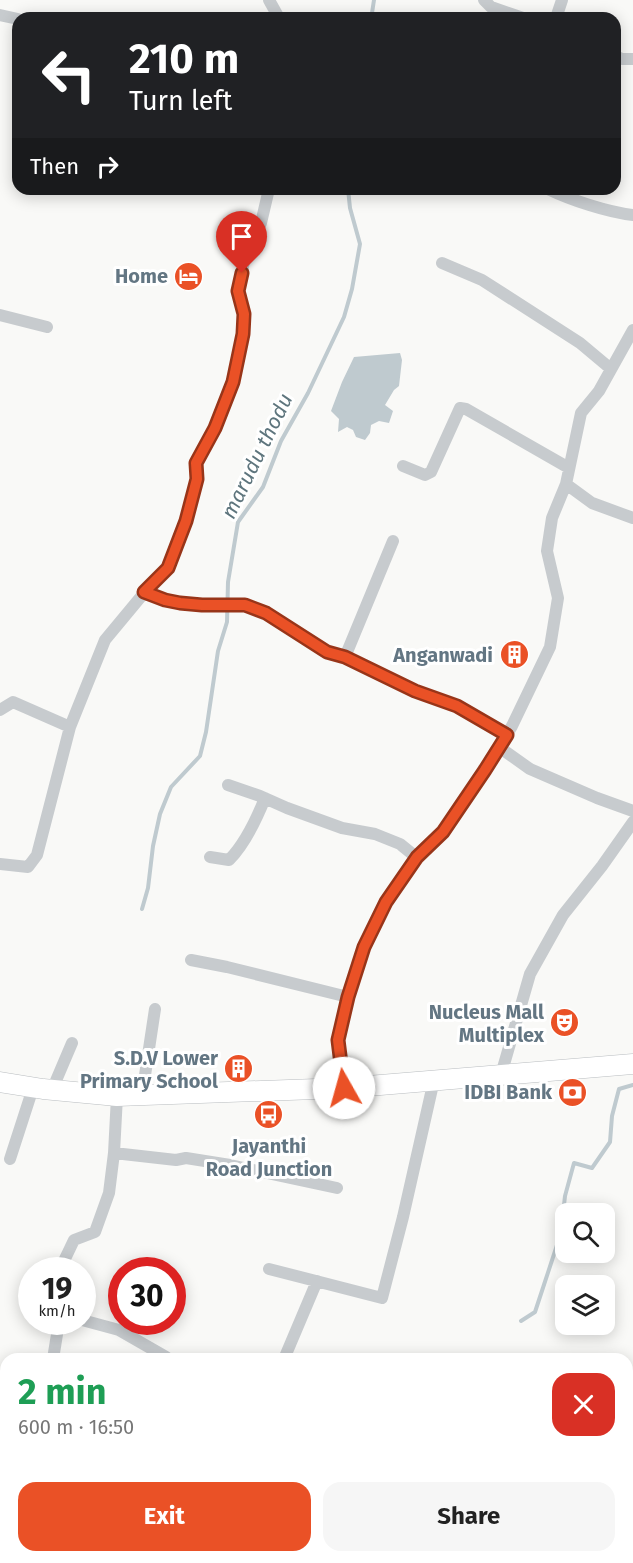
<!DOCTYPE html>
<html lang="en">
<head>
<meta charset="utf-8">
<style>
	body { margin:0; font-family:"Fira Sans",sans-serif; background:#f6f6f6; color:#222; height:100vh; display:flex; flex-direction:column; font-size:22px; white-space:nowrap }
	* { box-sizing:border-box; margin:0 }
	p { font-size:20px; color:#767676 }
	.icon { flex:none; width:33px; height:33px; fill:none; stroke:currentColor; stroke-width:2; stroke-linecap:round; stroke-linejoin:round }
	.map { position:relative; flex:1; overflow:hidden }
	.drawer { position:absolute; left:0px; top:1353px; width:633px; height:210px; display:flex; flex-direction:column; background:#fff; border-radius:18px 18px 0 0; box-shadow:0 3px 15px #0003 }
	.drawer>* { flex:none }
	.guide { position:absolute; left:12px; top:12px; width:609px; height:183px; border-radius:18px; box-shadow:0 3px 15px #0003; background:#202124; color:#fff; overflow:hidden }
	.fabs { position:absolute; left:555px; top:1203px; display:grid; gap:12px }
	.fabs a { display:grid; place-items:center; width:60px; height:60px; border-radius:12px; background:#fff; box-shadow:0 3px 15px #0003; font-size:30px }
	.speed { position:absolute; left:18px; top:1257px; display:flex; gap:12px; font-size:30px; font-weight:700; text-align:center }
	.speed>* { display:grid; place-content:center; width:78px; height:78px; border-radius:50%; background:#fff; box-shadow:0 3px 15px #0003; line-height:1 }
	.speed small { font-size:15px; font-weight:400 }
	.speed .limit { border:9px solid #d22; background:#fff; color:#111 }
	.pin { position:absolute; display:grid; place-items:center; width:51px; height:51px; color:#fff; margin:-62px -26px; border-radius:50% 50% 50% 0; rotate:-45deg; box-shadow:0 0 6px #0007 }
	.pin .icon { rotate:45deg }
	.me { position:absolute; width:66px; margin:-33px; rotate:353deg; stroke-linejoin:round; filter:drop-shadow(0 0 4px #0008) }
	.turn { display:flex; align-items:center; gap:21px; height:126px; padding:0 18px; font-size:27px }
	.turn .icon { width:78px; height:78px; stroke-width:2.5 }
	.turn b { display:block; font-size:42px; line-height:51px }
	.then { display:flex; align-items:center; height:57px; padding:0 18px; background:#0003; gap:12px; font-size:22px }
	.round { display:grid; place-items:center; flex:none; width:63px; height:63px; border-radius:18px; background:#f6f6f6 }
	.head { display:flex; align-items:center; justify-content:space-between; height:102px; padding:0 18px }
	h1 { font-size:36px; font-weight:700; line-height:45px; color:#1e9e55 }
	.primary-button { display:flex; gap:12px; margin-top:auto; padding:12px 18px }
	.primary-button a { flex:1; height:69px; border-radius:18px; background:#ea5126; color:#fff; font-size:24px; font-weight:700; line-height:69px; text-align:center }
	.primary-button a+a { background:#f6f6f6; color:#222 }
	.map>svg:first-child { display:block }
</style>
</head>
<body>
<div class="map">
<svg width="633" height="1563" viewBox="0 0 633 1563">
	<rect width="100%" height="100%" fill="#f9f9f7"/>
	<path fill="#bfcacf" d="M 400,353 L 402,360 L 399,386 L 394,390 L 385,405 L 393,411 L 389,423 L 379,421 L 371,425 L 370,433 L 365,440 L 356,437 L 353,430 L 347,427 L 338,432 L 339,419 L 331,411 L 342,382 L 354,357 Z"/>
	<g fill="none" stroke-linecap="round" stroke-linejoin="round">
		<path stroke="#bfcacf" stroke-width="4" d="M 369,18 L 372,13 L 374,0
			M 142,909 L 148,888 L 153,846 L 160,814 L 171,787 L 200,756 L 206,732 L 218,651 L 227,622 L 228,582 L 238,522 L 263,487 L 281,441 L 308,393 L 344,317 L 352,289 L 360,244 L 350,208 L 348,189
			M 521,1321 L 535,1312 L 561,1233 L 565,1196 L 574,1163 L 592,1168 L 610,1142 L 612,1116 L 619,1089 L 633,1085"/>
		<defs>
			<path id="trunk" d="M 0,1082 L 43,1089 L 117,1096 L 344,1088 L 633,1064"/>
		</defs>
		<use href="#trunk" stroke="#b9bdc0" stroke-width="21"/>
		<path stroke="#c7cbce" stroke-width="12" d="M 269,0 L 279,18
			M 484,0 L 491,7 L 523,18
			M 0,15 L 18,19
			M 556,18 L 562,0
			M 615,56 L 622,59 L 633,59
			M 548,189 C 571,200 607,212 633,215
			M 442,263 L 482,280 L 580,343 L 611,369
			M 0,315 L 47,327
			M 403,466 L 425,475 L 431,472 L 460,408 L 466,409 L 569,468
			M 566,484 L 592,503 L 633,518
			M 144,593 L 165,600 L 180,603 L 202,605 L 245,605 L 266,613 L 327,652 L 345,657 L 393,541
			M 345,657 L 415,691 L 457,707 L 507,735
			M 0,710 L 13,702 L 70,727
			M 499,747 L 530,769 L 597,798 L 633,811
			M 228,785 L 260,796 L 287,808 L 342,828 L 375,834 L 400,844 L 416,857
			M 210,857 L 229,860 C 244,845 257,818 265,798
			M 0,864 L 28,867 L 37,855 L 70,727 L 105,640 L 149,587 L 168,568 L 186,521 L 197,479 L 196,463 L 215,428 L 233,382 L 243,334 L 244,314 L 239,290 L 245,255 L 261,223 L 269,189
			M 191,960 L 227,967 L 348,997
			M 501,1075 L 530,974 L 563,915 L 602,866 L 633,822
			M 344,1088 L 338,1040 L 348,997 L 364,947 L 386,902 L 416,857 L 443,833 L 485,770 L 512,726 L 550,647 L 558,598 L 547,551 L 552,518 L 566,484 L 581,413 L 599,391 L 633,330
			M 52,1090 L 72,1043
			M 142,1095 L 155,1009
			M 114,1153 L 176,1160 L 186,1158 L 230,1165 L 337,1188
			M 10,1159 L 33,1088
			M 269,1269 L 382,1298 L 403,1217 L 434,1080
			M 63,1270 L 63,1263 L 74,1240 L 95,1232 L 109,1193 L 114,1153 L 117,1096
			M 82,1320 L 119,1330 L 166,1357 L 166,1359
			M 53,1359 L 59,1322
			M 284,1359 L 317,1281
			M 627,1407 L 633,1399
			M 0,1426 L 6,1427
			M 11,1563 L 12,1557
			M 206,1563 L 208,1557
			M 497,1563 L 505,1557"/>
		<use href="#trunk" stroke="#fff" stroke-width="20"/>
	</g>
	<g fill="none" stroke-linecap="round" stroke-linejoin="round">
		<defs>
			<path id="route" d="M 242,273 L 238,291 L 244,314 L 243,334 L 233,382 L 215,428 L 196,463 L 197,479 L 186,521 L 168,568 L 144,592 L 165,600 L 180,603 L 202,605 L 245,605 L 266,613 L 327,652 L 345,657 L 415,691 L 457,706 L 507,735 L 485,770 L 443,832 L 417,857 L 386,902 L 364,947 L 348,997 L 338,1040 L 344,1088"/>
		</defs>
		<use href="#route" stroke="#983519" stroke-width="15"/>
		<use href="#route" stroke="#ea5126" stroke-width="10"/>
	</g>
	<defs>
		<symbol id="hotel-disc" viewBox="-11 -11 22 22"><circle r="9.5" fill="#ea5126" stroke="#fff"/><path d="M-6-4.5h1.5V1H6V5H4.5V3h-9V5H-6ZM-4 0a1.8 1.8 0 1 1 3.6 0ZM.5 0V-2.5h3Q6-2.5 6 0Z" fill="#fff"/></symbol>
		<symbol id="building-disc" viewBox="-11 -11 22 22"><circle r="9.5" fill="#ea5126" stroke="#fff"/><path d="M-4-6H4V6H1V3H-1V6H-4ZM-2.5-4.3h1.7v1.8h-1.7ZM.8-4.3h1.7v1.8H.8ZM-2.5-1h1.7V.8h-1.7ZM.8-1h1.7V.8H.8Z" fill="#fff"/></symbol>
		<symbol id="theatre-disc" viewBox="-11 -11 22 22"><circle r="9.5" fill="#ea5126" stroke="#fff"/><path d="M-5-5.5Q0-4 5-5.5V0Q5 5 0 6Q-5 5-5 0ZM-3.3-2.5H-1v1.5H-3.3ZM1-2.5H3.3v1.5H1ZM-2.8 1Q0 5.5 2.8 1Z" fill="#fff"/></symbol>
		<symbol id="bank-disc" viewBox="-11 -11 22 22"><circle r="9.5" fill="#ea5126" stroke="#fff"/><path d="M-6-4H6V4H-6ZM0-2.3a2.3 2.3 0 1 0 0 4.6a2.3 2.3 0 1 0 0-4.6Z" fill="#fff"/></symbol>
		<symbol id="bus-disc" viewBox="-11 -11 22 22"><circle r="9.5" fill="#ea5126" stroke="#fff"/><path d="M-5-6H5V4H4V6H2V4H-2V6H-4V4H-5ZM-3.5-4V0h7V-4ZM-3.5 1.2v1.5H-2V1.2ZM2 1.2v1.5H3.5V1.2Z" fill="#fff"/></symbol>
	</defs>
	<g fill-rule="evenodd">
		<use href="#hotel-disc" x="172" y="260" width="33" height="33"/>
		<use href="#building-disc" x="498" y="638" width="33" height="33"/>
		<use href="#theatre-disc" x="548" y="1006" width="33" height="33"/>
		<use href="#building-disc" x="222" y="1052" width="33" height="33"/>
		<use href="#bank-disc" x="556" y="1076" width="33" height="33"/>
		<use href="#bus-disc" x="252" y="1098" width="33" height="33"/>
	</g>
	<g text-anchor="middle" dominant-baseline="central" stroke-width="6" stroke-linejoin="round" paint-order="stroke">
		<g font-size="20" font-weight="bold" fill="#637683" stroke="#fff" text-anchor="end">
			<text x="168" y="276">Home</text>
			<text x="493" y="655">Anganwadi</text>
			<text x="544" y="1012">Nucleus Mall<tspan x="544" dy="23">Multiplex</tspan></text>
			<text x="218" y="1058">S.D.V Lower<tspan x="218" dy="23">Primary School</tspan></text>
			<text x="552" y="1092">IDBI Bank</text>
			<text x="269" y="1146" text-anchor="middle">Jayanthi<tspan x="269" dy="23">Road Junction</tspan></text>
		</g>
		<g font-size="21" font-style="italic" fill="#5e757d" stroke="#fff">
			<text transform="translate(257 456) rotate(-64)">marudu thodu</text>
		</g>
	</g>
</svg>
<div class="fabs">
<a><svg class="icon" aria-label="search" viewBox="0 0 24 24"><circle cx="10" cy="10" r="6"/><path d="M15 15l6 6"/></svg></a>
<a><svg class="icon" aria-label="layers" viewBox="0 0 24 24"><path d="M12 4l9 5-9 5-9-5zM3 14l9 5 9-5"/></svg></a>
</div>
<div class="speed"><div>19<small>km/h</small></div><div class="limit">30</div></div>
<div class="pin" style="left:242px;top:273px;background:#d93025"><svg class="icon" aria-label="arrive" viewBox="0 0 24 24"><path d="M6 21V4h12l-3 4 3 4H6"/></svg></div>
<svg class="me" style="left:344px;top:1088px" viewBox="-20 -20 40 40"><circle r="19" fill="#fff"/><path d="M0-13L10 11 0 6-10 11z" fill="#ea5126"/></svg>
<div class="guide">
<div class="turn"><svg class="icon" aria-label="left" viewBox="0 0 24 24"><path d="M17 20v-9H6M10 6l-5 5 5 5"/></svg><div><b>210 m</b>Turn left</div></div>
<div class="then">Then<svg class="icon" aria-label="right" viewBox="0 0 24 24"><path d="M7 20v-9h11M14 6l5 5-5 5"/></svg></div>
</div>
<section class="drawer">
<div class="head"><div><h1>2 min</h1><p>600 m · 16:50</p></div><a class="round" style="background:#d93025;color:#fff"><svg class="icon" aria-label="close" viewBox="0 0 24 24"><path d="M6 6l12 12M18 6L6 18"/></svg></a></div>
<div class="primary-button"><a>Exit</a><a>Share</a></div>
</section>
</div>
</body>
</html>
